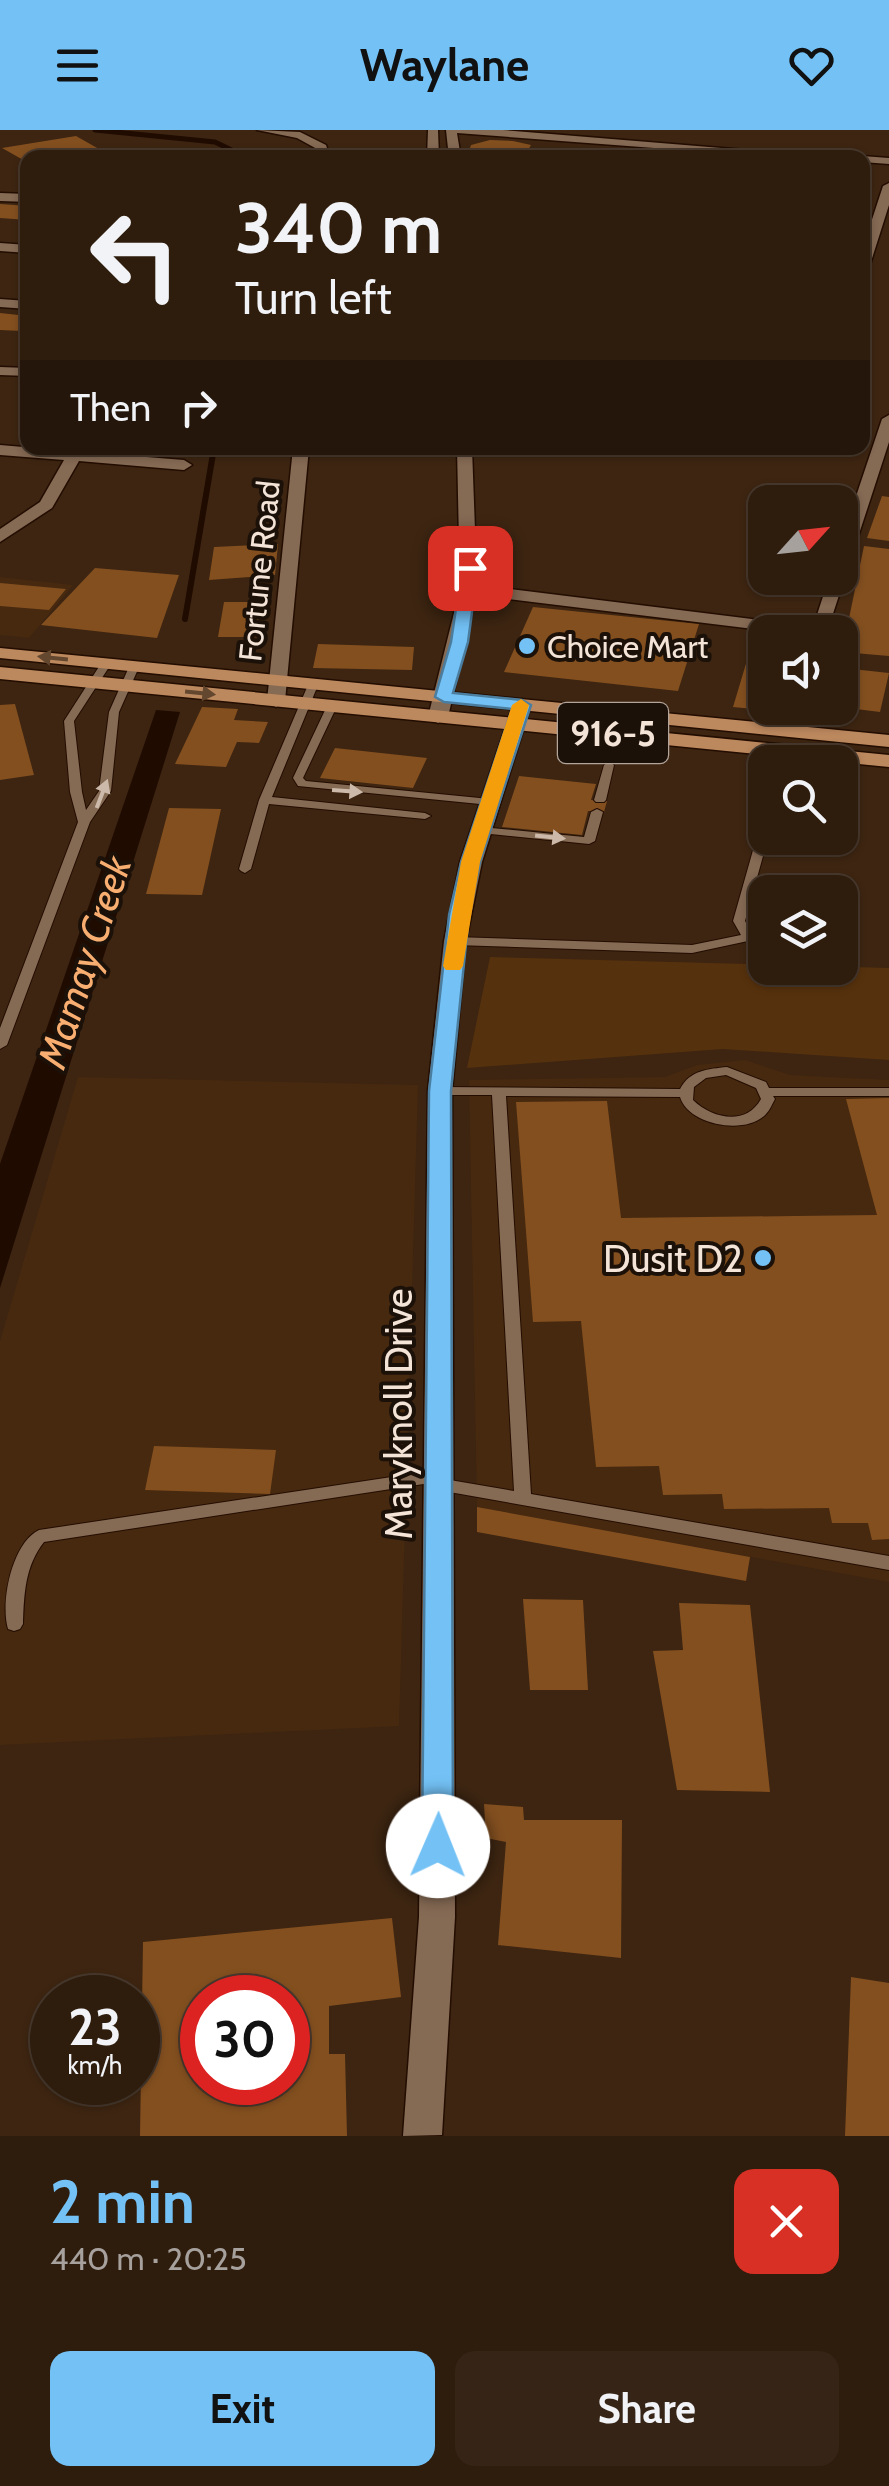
<!DOCTYPE html>
<html lang="en">
<head>
<meta charset="utf-8">
<style>
	body { margin:0; font-family:Cabin,sans-serif; background:#362516; color:#f1f3f6; height:100vh; display:flex; flex-direction:column; font-size:38px; white-space:nowrap }
	* { box-sizing:border-box; margin:0 }
	p { font-size:32px; color:#a7a19d }
	.icon { flex:none; width:55px; height:55px; fill:none; stroke:currentColor; stroke-width:2; stroke-linecap:round; stroke-linejoin:round }
	.map { position:relative; height:2006px; overflow:hidden }
	.details { display:flex; flex-direction:column; background:#2e1c0d; flex:1 }
	.details>* { flex:none }
	.guide { position:absolute; left:20px; top:20px; width:850px; height:305px; border-radius:20px; box-shadow:0 2px 8px #0004,0 0 0 2px #493a2e; background:#2e1c0d; color:#f1f3f6; overflow:hidden }
	.needle { width:65px; rotate:63deg }
	.fabs { position:absolute; left:748px; top:355px; display:grid; gap:20px }
	.fabs a { display:grid; place-items:center; width:110px; height:110px; border-radius:20px; background:#2e1c0d; box-shadow:0 2px 8px #0004,0 0 0 2px #493a2e; font-size:50px }
	.speed { position:absolute; left:30px; top:1845px; display:flex; gap:20px; font-size:50px; font-weight:700; text-align:center }
	.speed>* { display:grid; place-content:center; width:130px; height:130px; border-radius:50%; background:#2e1c0d; box-shadow:0 2px 8px #0004,0 0 0 2px #493a2e; line-height:1 }
	.speed small { font-size:25px; font-weight:400 }
	.speed .limit { border:15px solid #d22; background:#fff; color:#111 }
	.pin { position:absolute; display:grid; place-items:center; width:85px; height:85px; color:#fff; margin:-42px; border-radius:20px; box-shadow:0 5px 15px #0006 }
	.me { position:absolute; width:110px; margin:-55px; rotate:1deg; stroke-linejoin:round; filter:drop-shadow(0 0 8px #0008) }
	.turn { display:flex; align-items:center; gap:35px; height:210px; padding:0 50px; font-size:45px }
	.turn .icon { width:130px; height:130px; stroke-width:2.5 }
	.turn b { display:block; font-size:70px; line-height:85px }
	.then { display:flex; align-items:center; height:95px; padding:0 50px; background:#0003; gap:20px; font-size:38px }
	.round { display:grid; place-items:center; flex:none; width:105px; height:105px; border-radius:20px; background:#362516 }
	.summary { display:flex; align-items:center; justify-content:space-between; height:170px; padding:0 50px }
	h1 { font-size:60px; font-weight:700; line-height:75px; color:#73c1f5 }
	.action { display:flex; gap:20px; margin-top:auto; padding:20px 50px }
	.action a { flex:1; height:115px; border-radius:20px; background:#73c1f5; color:#111; font-size:40px; font-weight:700; line-height:115px; text-align:center }
	.action a+a { background:#362516; color:#f1f3f6 }
	header { display:flex; justify-content:space-between; align-items:center; height:130px; padding:0 50px; background:#73c1f5; color:#111; font-size:45px; font-weight:700 }
	.map>svg:first-child { display:block }
</style>
</head>
<body>
<header><svg class="icon" aria-label="menu" viewBox="0 0 24 24"><path d="M4 6h16M4 12h16M4 18h16"/></svg>Waylane<svg class="icon" aria-label="heart" viewBox="0 0 24 24"><path d="M12 20l-8-8c-3-5 5-10 8-4 3-6 11-1 8 4z"/></svg></header>
<div class="map">
<svg width="889" height="2006" viewBox="0 0 889 2006">
	<rect width="100%" height="100%" fill="#3d2511"/>
	<path fill="#47290f" d="M 0,447 L 73,455 L 29,508 L 0,505 Z
		M 745,930 L 790,945 L 889,950 L 889,1452 L 477,1377 L 469,950 L 665,947 L 697,935 Z
		M 78,947 L 418,955 L 399,1596 L 0,1615 L 0,1211 Z"/>
	<path fill="#56310d" d="M 490,827 L 889,838 L 889,930 L 723,919 L 467,938 Z"/>
	<path fill="#1f0b00" d="M 156,580 L 180,582 L 0,1158 L 0,1034 Z"/>
	<g fill="none" stroke-linecap="round" stroke-linejoin="round">
		<path stroke="#1f0b00" stroke-width="5" d="M 95,0 L 215,12 L 248,28"/>
		<path stroke="#1f0b00" stroke-width="6" d="M 185,489 L 214,318"/>
	</g>
	<path fill="#834f1f" fill-rule="evenodd" d="M 76,6 L 99,19 L 25,31 L 2,18 Z
		M 490,10 L 513,11 L 531,15 L 527,22 L 509,21 L 509,26 L 468,24 L 471,15 Z
		M 552,18 L 577,19 L 573,24 L 576,24 L 542,28 Z
		M 0,74 L 28,76 L 28,90 L 0,88 Z
		M 0,183 L 28,186 L 28,197 L 22,201 L 0,200 Z
		M 882,366 L 889,367 L 889,411 L 867,408 Z
		M 278,414 L 275,445 L 209,450 L 214,417 Z
		M 864,416 L 889,419 L 889,526 L 842,522 Z
		M 95,438 L 179,445 L 157,508 L 41,495 Z
		M 0,453 L 66,459 L 49,480 L 0,476 Z
		M 224,472 L 261,472 L 256,507 L 218,507 Z
		M 533,477 L 699,494 L 678,561 L 504,542 Z
		M 318,514 L 414,517 L 412,540 L 313,538 Z
		M 748,527 L 765,529 L 765,580 L 733,577 Z
		M 843,538 L 889,543 L 880,582 L 840,577 Z
		M 15,574 L 34,645 L 0,650 L 0,575 Z
		M 202,577 L 238,579 L 234,590 L 268,592 L 259,613 L 237,612 L 226,637 L 175,634 Z
		M 335,618 L 427,628 L 413,658 L 320,648 Z
		M 519,646 L 596,654 L 591,670 L 607,671 L 604,682 L 588,681 L 582,705 L 502,697 Z
		M 169,678 L 221,679 L 202,765 L 146,764 Z
		M 889,968 L 889,1409 L 872,1410 L 868,1393 L 832,1393 L 829,1378 L 724,1379 L 722,1364 L 663,1365 L 659,1336 L 596,1337 L 581,1191 L 533,1192 L 516,972 L 607,971 L 621,1088 L 795,1086 L 877,1085 L 846,969 Z
		M 154,1316 L 276,1320 L 270,1364 L 145,1360 Z
		M 477,1377 L 750,1427 L 746,1451 L 477,1402 Z
		M 523,1469 L 583,1470 L 588,1560 L 530,1560 Z
		M 679,1473 L 750,1475 L 770,1662 L 677,1660 L 653,1521 L 683,1520 Z
		M 484,1674 L 523,1677 L 524,1690 L 622,1690 L 621,1828 L 498,1815 L 506,1712 L 486,1708 Z
		M 392,1788 L 401,1867 L 329,1876 L 329,1924 L 345,1924 L 347,2006 L 140,2006 L 143,1812 ZM 202,1868 L 288,1868 L 288,1952 L 202,1952 Z
		M 851,1847 L 889,1853 L 889,2006 L 845,2006 Z"/>
	<g fill="none" stroke-linecap="round" stroke-linejoin="round">
		<defs>
			<path id="service" d="M 106,531 L 111,534 L 74,591 L 82,662 L 86,680 L 99,661 L 109,582 L 129,537 L 130,535 L 138,535 L 139,537 L 119,582 L 111,661 L 90,692 L 7,915 L 0,919 L 0,898 L 78,692 L 70,662 L 64,591 L 102,532 Z
				M 313,552 L 318,555 L 272,667 L 425,683 L 431,686 L 425,689 L 269,674 L 251,739 L 245,743 L 241,741 L 239,739 L 259,670 L 308,555 Z
				M 332,573 L 337,576 L 303,648 L 306,651 L 490,669 L 496,672 L 490,675 L 298,656 L 293,648 L 327,576 Z
				M 609,632 L 614,635 L 606,670 L 604,672 L 596,672 L 594,670 L 604,635 Z
				M 597,679 L 603,682 L 595,711 L 589,714 L 481,703 L 475,700 L 481,697 L 584,707 L 591,682 Z
				M 765,696 L 765,708 L 768,708 L 745,791 L 753,805 L 765,808 L 765,816 L 748,811 L 692,823 L 455,815 L 449,811 L 455,807 L 692,815 L 741,805 L 733,791 L 759,699 Z
				M 840,816 L 855,819 L 857,822 L 851,826 L 840,824 Z
				M 727,937 L 766,952 L 769,958 L 889,958 L 889,966 L 773,966 L 775,969 C 772,974 770,980 766,984 C 746,1006 688,995 680,967 L 506,966 L 531,1364 L 889,1426 L 889,1440 L 438,1360 L 432,1358 L 430,1353 L 44,1412 C 25,1436 24,1464 23,1494 L 20,1499 L 14,1501 L 8,1499 C 0,1472 12,1413 39,1400 L 438,1340 L 444,1342 L 446,1346 L 444,1349 L 514,1361 L 492,965 L 440,965 L 433,961 L 440,957 L 680,959 C 690,940 708,939 727,937 ZM 726,945 L 756,958 L 761,969 C 746,996 713,989 693,970 L 694,957 L 706,948 Z"/>
			<path id="minor" d="M 257,0 L 300,2 L 326,15 L 330,28 L 318,28 L 317,19 L 297,8 Z
				M 428,0 L 438,0 L 439,28 L 427,28 Z
				M 446,0 L 503,0 L 844,28 L 786,28 L 457,3 L 461,28 L 449,28 Z
				M 862,26 L 889,28 L 889,34 L 862,32 L 862,28 L 857,28 Z
				M 889,53 L 889,75 L 868,141 L 862,145 L 862,120 L 883,56 Z
				M 0,63 L 28,64 L 28,72 L 0,71 Z
				M 0,113 L 28,115 L 28,123 L 0,121 Z
				M 0,169 L 28,171 L 28,179 L 0,177 Z
				M 0,237 L 28,238 L 28,246 L 0,245 Z
				M 889,285 L 889,312 L 828,499 L 778,502 L 476,465 L 448,587 L 438,593 L 428,587 L 460,459 L 457,318 L 472,318 L 477,455 L 793,494 L 815,491 L 829,448 L 840,448 L 840,414 L 882,289 Z
				M 0,315 L 70,321 L 86,318 L 84,322 L 184,330 L 192,335 L 184,340 L 79,331 L 52,378 L 0,412 L 0,399 L 40,372 L 64,330 L 0,325 Z
				M 293,318 L 309,318 L 285,571 L 276,577 L 267,571 Z
				M 522,569 L 531,575 L 482,732 L 466,811 L 452,961 L 455,1787 L 442,2005 L 403,2006 L 419,1787 L 428,961 L 444,811 L 460,732 L 513,575 Z"/>
			<path id="primary" d="M 0,518 L 889,605 L 889,617 L 0,528 Z
				M 0,537 L 889,625 L 889,637 L 0,549 Z"/>
		</defs>
		<use href="#service" stroke="#230d00" stroke-width="2"/>
		<use href="#minor" stroke="#230d00" stroke-width="3"/>
		<use href="#primary" stroke="#230d00" stroke-width="3"/>
		<use href="#service" fill="#856a54" fill-rule="evenodd"/>
		<use href="#minor" fill="#856a54" fill-rule="evenodd"/>
		<use href="#primary" fill="#bc885e" fill-rule="evenodd"/>
	</g>
	<defs><path id="oneway-solid" d="M-6-.8H1V-3.2L6.5 0L1 3.2V.8H-6Z" transform="scale(2.5)"/></defs>
	<g fill="#64472f">
		<use href="#oneway-solid" transform="translate(53 528) rotate(-174)"/>
		<use href="#oneway-solid" transform="translate(200 563) rotate(6)"/>
	</g>
	<g fill="#cdb9aa">
		<use href="#oneway-solid" transform="translate(347 661) rotate(4)"/>
		<use href="#oneway-solid" transform="translate(102 664) rotate(-69)"/>
		<use href="#oneway-solid" transform="translate(550 707) rotate(6)"/>
	</g>
	<path fill="#73c1f5" stroke="#4b7d9f" stroke-width="2.5" d="M 470,434 L 478,438 L 468,512 L 453,563 L 522,570 L 531,575 L 480,732 L 469,785 L 451,961 L 453,1716 L 449,1726 L 438,1730 L 426,1726 L 422,1716 L 429,961 L 449,785 L 461,732 L 512,579 L 444,572 L 435,567 L 451,512 L 462,438 Z"/>
	<path fill="#f59e0b" d="M 521,569 L 529,575 L 480,732 L 463,836 L 460,840 L 446,840 L 443,836 L 461,732 L 512,575 Z"/>
	<g fill="#73c1f5" stroke="#1c1109" stroke-width="4">
		<circle cx="527" cy="516" r="10"/>
		<circle cx="763" cy="1128" r="10"/>
	</g>
	<g text-anchor="middle" dominant-baseline="central" stroke-width="8" stroke-linejoin="round" paint-order="stroke">
		<g font-size="32" fill="#f4e4d8" stroke="#1c1109">
			<text transform="translate(259 441) rotate(-84)">Fortune Road</text>
		</g>
		<g font-size="32" fill="#f4e4d8" stroke="#1c1109" text-anchor="start">
			<text x="547" y="516">Choice Mart</text>
		</g>
		<rect fill="#1c1109" stroke="#b3a59a" stroke-width="2.5" x="558" y="573" width="110" height="60" rx="8"/>
		<g font-size="35" font-weight="bold" fill="#f4e4d8">
			<text x="613" y="603">916-5</text>
		</g>
		<g font-size="38" fill="#f4e4d8" stroke="#1c1109" text-anchor="end">
			<text x="743" y="1128">Dusit D2</text>
		</g>
		<g font-size="38" fill="#f4e4d8" stroke="#1c1109">
			<text transform="translate(398 1284) rotate(-90)">Maryknoll Drive</text>
		</g>
		<g font-size="40" font-style="italic" fill="#f8ae70" stroke="#1c1109">
			<text transform="translate(84 832) rotate(-72)">Mamay Creek</text>
		</g>
	</g>
</svg>
<div class="fabs">
<a><svg class="needle" viewBox="-14 -14 28 28"><path d="M0-13l5 13h-10z" fill="#e53935"/><path d="M0 13l5-13h-10z" fill="#a7a19d"/></svg></a>
<a><svg class="icon" aria-label="sound" viewBox="0 0 24 24"><path d="M4 9h4l5-4v14l-5-4H4zM17 9q2 3 0 6"/></svg></a>
<a><svg class="icon" aria-label="search" viewBox="0 0 24 24"><circle cx="10" cy="10" r="6"/><path d="M15 15l6 6"/></svg></a>
<a><svg class="icon" aria-label="layers" viewBox="0 0 24 24"><path d="M12 4l9 5-9 5-9-5zM3 14l9 5 9-5"/></svg></a>
</div>
<div class="speed"><div>23<small>km/h</small></div><div class="limit">30</div></div>
<div class="pin" style="left:470px;top:438px;background:#d93025"><svg class="icon" aria-label="arrive" viewBox="0 0 24 24"><path d="M6 21V4h12l-3 4 3 4H6"/></svg></div>
<svg class="me" style="left:438px;top:1716px" viewBox="-20 -20 40 40"><circle r="19" fill="#fff"/><path d="M0-13L10 11 0 6-10 11z" fill="#73c1f5"/></svg>
<div class="guide">
<div class="turn"><svg class="icon" aria-label="left" viewBox="0 0 24 24"><path d="M17 20v-9H6M10 6l-5 5 5 5"/></svg><div><b>340 m</b>Turn left</div></div>
<div class="then">Then<svg class="icon" aria-label="right" viewBox="0 0 24 24"><path d="M7 20v-9h11M14 6l5 5-5 5"/></svg></div>
</div>
</div>
<section class="details">
<div class="summary"><div><h1>2 min</h1><p>440 m · 20:25</p></div><a class="round" style="background:#d93025;color:#fff"><svg class="icon" aria-label="close" viewBox="0 0 24 24"><path d="M6 6l12 12M18 6L6 18"/></svg></a></div>
<div class="action"><a>Exit</a><a>Share</a></div>
</section>
</body>
</html>
